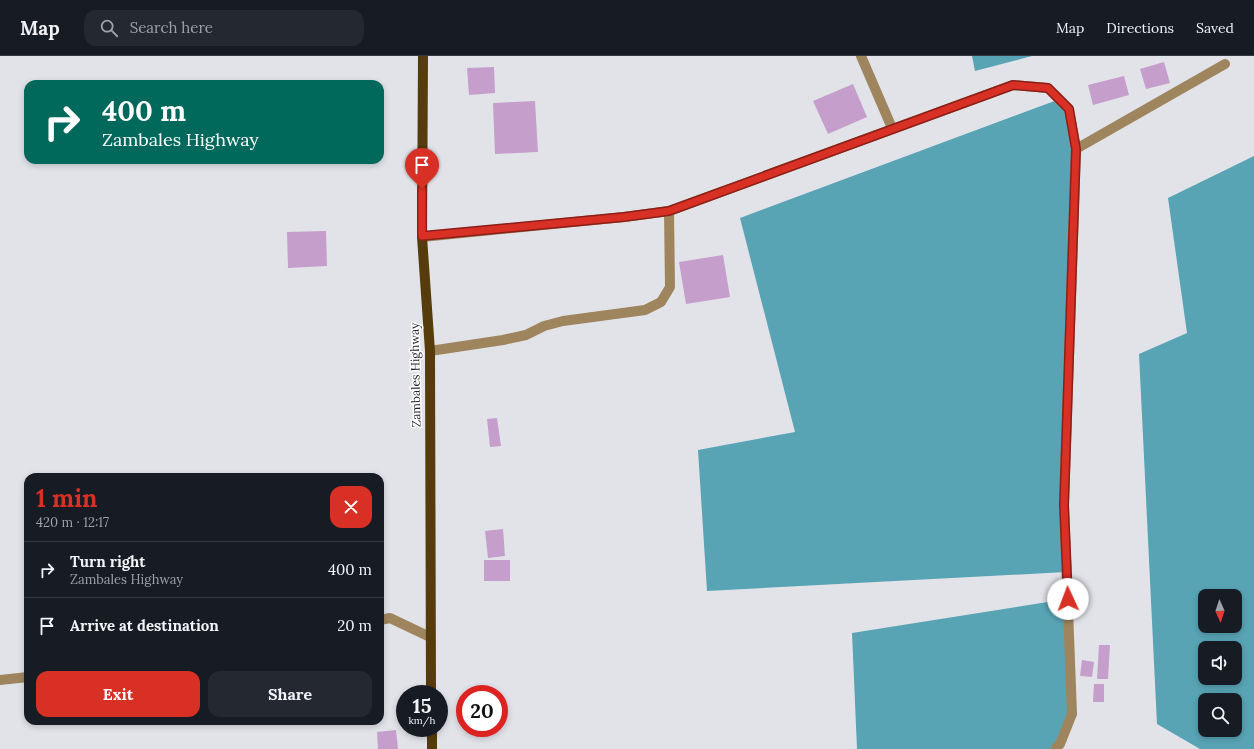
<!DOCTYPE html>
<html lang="en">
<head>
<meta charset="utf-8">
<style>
	body { margin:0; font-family:Lora,serif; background:#242831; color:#f1f3f6; height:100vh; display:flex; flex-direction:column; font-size:15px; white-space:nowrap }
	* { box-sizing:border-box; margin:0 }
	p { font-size:13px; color:#9ea1a6 }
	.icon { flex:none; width:22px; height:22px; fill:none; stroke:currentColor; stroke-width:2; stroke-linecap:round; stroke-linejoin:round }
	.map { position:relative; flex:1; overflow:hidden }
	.details { position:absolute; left:24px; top:417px; width:360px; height:252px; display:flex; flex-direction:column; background:#171b24; border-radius:12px; box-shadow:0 2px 6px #0003 }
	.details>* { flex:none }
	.hud { position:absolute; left:24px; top:24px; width:360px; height:84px; border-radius:12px; box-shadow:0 2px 6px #0003; background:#00695c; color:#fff; overflow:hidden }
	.needle { width:26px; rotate:177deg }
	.buttons { position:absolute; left:1198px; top:533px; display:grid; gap:8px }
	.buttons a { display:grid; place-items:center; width:44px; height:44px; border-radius:8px; background:#171b24; box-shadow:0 2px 6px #0003; font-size:20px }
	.speed { position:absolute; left:396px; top:629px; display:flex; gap:8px; font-size:20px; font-weight:700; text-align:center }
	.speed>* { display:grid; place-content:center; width:52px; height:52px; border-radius:50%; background:#171b24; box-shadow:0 2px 6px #0003; line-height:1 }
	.speed small { font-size:10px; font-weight:400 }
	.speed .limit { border:6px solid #d22; background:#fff; color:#111 }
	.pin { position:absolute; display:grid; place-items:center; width:34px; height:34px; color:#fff; margin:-41px -17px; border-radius:50% 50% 50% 0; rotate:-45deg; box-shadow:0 0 4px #0007 }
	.pin .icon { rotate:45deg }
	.me { position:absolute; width:44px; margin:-22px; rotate:358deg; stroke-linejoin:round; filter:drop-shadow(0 0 3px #0008) }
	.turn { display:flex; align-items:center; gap:14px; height:84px; padding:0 12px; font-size:18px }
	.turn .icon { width:52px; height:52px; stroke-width:2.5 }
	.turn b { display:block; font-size:28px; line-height:34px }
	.round { display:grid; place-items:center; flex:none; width:42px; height:42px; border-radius:12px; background:#242831 }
	.head { display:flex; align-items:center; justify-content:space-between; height:68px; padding:0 12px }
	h1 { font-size:24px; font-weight:800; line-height:30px; color:#d93025 }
	.action { display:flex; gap:8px; margin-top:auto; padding:8px 12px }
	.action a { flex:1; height:46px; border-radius:12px; background:#d93025; color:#fff; font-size:16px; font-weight:800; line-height:46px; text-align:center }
	.action a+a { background:#242831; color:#f1f3f6 }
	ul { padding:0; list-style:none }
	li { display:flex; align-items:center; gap:12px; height:56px; padding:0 12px; border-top:1px solid #363941 }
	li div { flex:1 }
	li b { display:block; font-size:15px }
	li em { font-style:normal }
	header { display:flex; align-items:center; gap:24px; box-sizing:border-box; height:56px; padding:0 20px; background:#171b24; border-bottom:1px solid #363941 }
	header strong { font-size:19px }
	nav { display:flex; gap:22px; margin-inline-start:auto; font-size:14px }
	.search { width:280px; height:36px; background:#242831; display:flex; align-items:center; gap:10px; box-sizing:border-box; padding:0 14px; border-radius:12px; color:#9ea1a6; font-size:15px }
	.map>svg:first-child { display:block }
</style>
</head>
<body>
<header>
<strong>Map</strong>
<div class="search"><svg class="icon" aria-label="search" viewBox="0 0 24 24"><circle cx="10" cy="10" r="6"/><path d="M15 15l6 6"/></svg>Search here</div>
<nav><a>Map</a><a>Directions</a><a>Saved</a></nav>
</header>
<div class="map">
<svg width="1254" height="693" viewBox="0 0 1254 693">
	<rect width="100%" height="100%" fill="#e1e3e9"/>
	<path fill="#58a4b5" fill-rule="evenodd" d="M 972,0 L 1032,0 L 975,15 Z
		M 1060,43 L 1069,53 L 1076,93 L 1066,516 L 707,535 L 698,394 L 795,376 L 740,162 Z
		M 1254,100 L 1254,693 L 1200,693 L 1157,668 L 1139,298 L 1187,277 L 1168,142 ZM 1205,540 L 1235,540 L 1235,570 L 1205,570 ZM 1205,592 L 1235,592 L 1235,622 L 1205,622 ZM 1205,644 L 1235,644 L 1235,674 L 1205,674 Z
		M 1067,543 L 1072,658 L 1055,693 L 857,693 L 852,577 Z"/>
	<path fill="#c69ecc" d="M 1164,6 L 1170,27 L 1146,33 L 1140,13 Z
		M 494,11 L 495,37 L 469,39 L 467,12 Z
		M 1124,20 L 1129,39 L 1093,49 L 1088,29 Z
		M 853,28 L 867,61 L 828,78 L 813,45 Z
		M 535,45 L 538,96 L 495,98 L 493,47 Z
		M 326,175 L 327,210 L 288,212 L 287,176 Z
		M 723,199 L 730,241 L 686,248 L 679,206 Z
		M 497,362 L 501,390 L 490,391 L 487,363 Z
		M 503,473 L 505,500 L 488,502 L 485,475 Z
		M 484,504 L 510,504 L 510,525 L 484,525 Z
		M 1099,589 L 1110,589 L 1108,623 L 1097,623 Z
		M 1082,604 L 1094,606 L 1092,621 L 1080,620 Z
		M 1094,628 L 1104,628 L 1104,646 L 1093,646 Z
		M 396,674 L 398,693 L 378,693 L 377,676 Z"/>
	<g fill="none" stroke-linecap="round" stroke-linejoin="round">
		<path stroke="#9e855e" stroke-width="10" d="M 861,0 L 892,72
			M 1076,93 L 1225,8
			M 422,181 L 624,161 L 669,155 L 1013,29 L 1048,32 L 1069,53 L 1076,93 L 1064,449 L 1072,658 L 1060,688 L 1055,693
			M 430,295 L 503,284 L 526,279 L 544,270 L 563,265 L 645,254 L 661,246 L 670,231 L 669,155
			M 380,564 L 390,562 L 430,581
			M 0,624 L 28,621"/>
		<path stroke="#563c0c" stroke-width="10" d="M 423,0 L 422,181 L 430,295 L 431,638
			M 432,672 L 432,693"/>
	</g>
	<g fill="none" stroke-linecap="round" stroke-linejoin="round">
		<defs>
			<path id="route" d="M 422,133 L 422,180 L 624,161 L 669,155 L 1013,29 L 1048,32 L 1069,53 L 1076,93 L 1064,449 L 1068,543"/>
		</defs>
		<use href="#route" stroke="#8d1f18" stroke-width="10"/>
		<use href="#route" stroke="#d93025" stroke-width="7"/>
	</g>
	<g text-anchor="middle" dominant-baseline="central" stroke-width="3" stroke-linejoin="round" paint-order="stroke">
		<g font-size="12" fill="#1f1f22" stroke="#fff">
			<text transform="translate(415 319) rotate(-91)">Zambales Highway</text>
		</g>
	</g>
</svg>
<div class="buttons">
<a><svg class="needle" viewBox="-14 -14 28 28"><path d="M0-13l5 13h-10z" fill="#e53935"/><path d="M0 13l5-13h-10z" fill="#9ea1a6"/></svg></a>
<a><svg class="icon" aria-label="sound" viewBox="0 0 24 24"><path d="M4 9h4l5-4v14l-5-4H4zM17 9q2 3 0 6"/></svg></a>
<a><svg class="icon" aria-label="search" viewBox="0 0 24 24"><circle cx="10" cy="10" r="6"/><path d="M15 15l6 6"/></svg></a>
</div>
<div class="speed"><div>15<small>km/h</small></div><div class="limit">20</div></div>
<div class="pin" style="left:422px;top:133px;background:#d93025"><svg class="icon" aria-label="arrive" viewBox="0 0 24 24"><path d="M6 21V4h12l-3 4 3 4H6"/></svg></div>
<svg class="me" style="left:1068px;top:543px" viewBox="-20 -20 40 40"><circle r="19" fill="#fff"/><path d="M0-13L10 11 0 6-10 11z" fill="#d93025"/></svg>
<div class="hud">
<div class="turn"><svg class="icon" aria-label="right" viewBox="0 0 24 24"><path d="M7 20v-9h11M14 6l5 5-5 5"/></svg><div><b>400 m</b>Zambales Highway</div></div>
</div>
<section class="details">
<div class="head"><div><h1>1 min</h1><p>420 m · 12:17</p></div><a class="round" style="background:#d93025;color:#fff"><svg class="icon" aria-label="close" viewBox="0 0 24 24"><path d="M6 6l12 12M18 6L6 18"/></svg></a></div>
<ul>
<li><svg class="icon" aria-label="right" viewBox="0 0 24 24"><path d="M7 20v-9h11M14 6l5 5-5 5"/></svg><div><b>Turn right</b><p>Zambales Highway</p></div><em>400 m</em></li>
<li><svg class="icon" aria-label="arrive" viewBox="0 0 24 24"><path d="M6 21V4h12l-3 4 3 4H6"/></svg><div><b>Arrive at destination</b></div><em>20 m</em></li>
</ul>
<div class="action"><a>Exit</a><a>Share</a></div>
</section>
</div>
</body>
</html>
